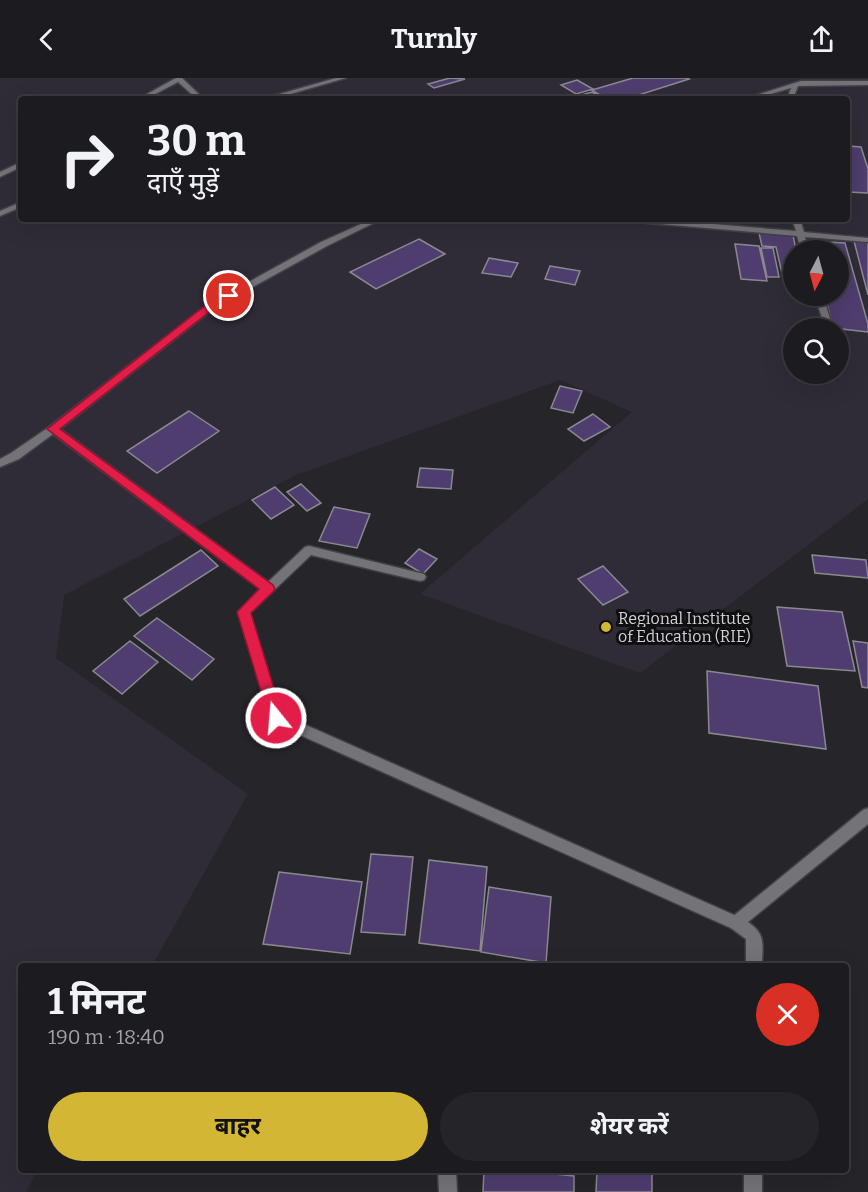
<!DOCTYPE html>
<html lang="hi">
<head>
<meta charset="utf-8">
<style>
	body { margin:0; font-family:Bitter,"Noto Sans Devanagari",serif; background:#252529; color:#f1f3f6; height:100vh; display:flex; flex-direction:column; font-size:22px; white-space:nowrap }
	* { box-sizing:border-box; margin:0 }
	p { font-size:20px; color:#a0a1a5 }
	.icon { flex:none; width:33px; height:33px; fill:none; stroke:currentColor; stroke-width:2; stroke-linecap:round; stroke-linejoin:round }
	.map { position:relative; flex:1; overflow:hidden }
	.details { position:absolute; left:18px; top:885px; width:831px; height:210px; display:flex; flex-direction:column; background:#1c1c20; border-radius:6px; box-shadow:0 6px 24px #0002,0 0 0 2px #3a3a3e }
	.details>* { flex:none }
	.banner { position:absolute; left:18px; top:18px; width:832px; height:126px; border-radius:6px; box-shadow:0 6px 24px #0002,0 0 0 2px #3a3a3e; background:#1c1c20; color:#f1f3f6; overflow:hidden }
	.needle { width:39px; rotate:186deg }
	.fabs { position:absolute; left:783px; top:162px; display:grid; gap:12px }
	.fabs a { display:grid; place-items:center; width:66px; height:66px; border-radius:50%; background:#1c1c20; box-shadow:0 6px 24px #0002,0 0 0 2px #3a3a3e; font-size:30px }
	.pin { position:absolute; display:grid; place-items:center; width:51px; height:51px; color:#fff; margin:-26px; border:3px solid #fff; border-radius:50%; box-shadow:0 2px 6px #0007 }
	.me { position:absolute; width:66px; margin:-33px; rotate:343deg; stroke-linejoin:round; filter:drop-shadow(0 0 4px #0008) }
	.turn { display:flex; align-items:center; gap:21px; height:126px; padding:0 30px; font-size:27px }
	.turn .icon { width:78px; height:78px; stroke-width:2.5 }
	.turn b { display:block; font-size:42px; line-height:51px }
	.round { display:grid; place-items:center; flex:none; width:63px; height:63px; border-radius:32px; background:#252529 }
	.head { display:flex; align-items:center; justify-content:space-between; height:102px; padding:0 30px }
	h1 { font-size:36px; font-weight:700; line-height:45px }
	.button { display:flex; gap:12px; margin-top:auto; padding:12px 30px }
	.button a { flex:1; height:69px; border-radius:36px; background:#d4b635; color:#111; font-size:24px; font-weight:700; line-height:69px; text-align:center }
	.button a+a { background:#252529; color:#f1f3f6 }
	header { display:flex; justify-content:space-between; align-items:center; height:78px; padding:0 30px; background:#1c1c20; font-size:27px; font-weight:700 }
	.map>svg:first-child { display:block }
</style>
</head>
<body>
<header><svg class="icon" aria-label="back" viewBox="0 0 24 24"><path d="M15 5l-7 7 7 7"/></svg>Turnly<svg class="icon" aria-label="share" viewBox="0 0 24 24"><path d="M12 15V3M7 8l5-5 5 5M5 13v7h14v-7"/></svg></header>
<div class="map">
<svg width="868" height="1114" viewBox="0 0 868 1114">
	<rect width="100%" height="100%" fill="#26252a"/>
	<path fill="#2f2c37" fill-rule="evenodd" d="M 0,0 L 868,0 L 868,421 L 640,595 L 420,516 L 632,334 L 560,302 L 296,397 L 64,517 L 56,580 L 248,716 L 152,888 L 21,888 L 21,1092 L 38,1092 L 26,1114 L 0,1114 ZM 21,21 L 848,21 L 848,141 L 21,141 ZM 794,172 L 838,172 L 838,218 L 794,218 ZM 794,250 L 838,250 L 838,296 L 794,296 Z"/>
	<path fill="#4e3d6e" stroke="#8a898f" stroke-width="1.5" d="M 450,0 L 465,1 L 434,10 L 428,6 Z
		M 633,0 L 687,0 L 689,1 L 626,21 L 606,21 L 592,12 Z
		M 577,2 L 593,11 L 576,16 L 561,7 Z
		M 592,14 L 604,21 L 567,21 Z
		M 848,68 L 861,69 L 868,91 L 868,115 L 848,114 Z
		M 759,155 L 793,157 L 796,172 L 794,172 L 794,205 L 784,204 L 776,169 L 762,168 Z
		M 419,161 L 445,176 L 376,211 L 350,194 Z
		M 812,163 L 845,165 L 868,246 L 868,254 L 833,250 L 825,218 L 838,218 L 838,172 L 814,172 Z
		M 854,163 L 868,164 L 868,217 Z
		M 735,166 L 759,168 L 767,203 L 741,201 Z
		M 761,170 L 773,170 L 779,199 L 767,199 Z
		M 489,180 L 518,185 L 511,199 L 482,195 Z
		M 550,188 L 580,193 L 575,207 L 545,201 Z
		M 560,308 L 582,313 L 573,335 L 551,330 Z
		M 189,333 L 219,353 L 157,395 L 127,373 Z
		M 593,336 L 610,349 L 584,363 L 568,351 Z
		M 420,390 L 453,392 L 451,411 L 417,409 Z
		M 301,406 L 321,425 L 307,433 L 287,414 Z
		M 275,409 L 294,427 L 271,441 L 252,422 Z
		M 334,429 L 370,436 L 357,470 L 319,463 Z
		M 419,471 L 437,481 L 423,496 L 405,485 Z
		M 201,472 L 218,488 L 140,538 L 124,521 Z
		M 812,477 L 866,482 L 868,500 L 815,495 Z
		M 603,488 L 628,514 L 603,527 L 578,501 Z
		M 777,529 L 842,534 L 855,593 L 787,588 Z
		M 157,540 L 214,581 L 192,602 L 134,558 Z
		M 130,563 L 158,584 L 122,616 L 93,593 Z
		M 853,563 L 868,565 L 868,610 L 862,609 Z
		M 707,593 L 818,608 L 826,671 L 709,655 Z
		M 371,776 L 413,779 L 405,857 L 361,854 Z
		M 429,782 L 487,789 L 480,873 L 419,865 Z
		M 279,794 L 362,804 L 350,876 L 263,866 Z
		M 489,809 L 551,819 L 546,885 L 481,874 Z
		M 484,1092 L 515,1092 L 574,1098 L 574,1114 L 483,1114 Z
		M 597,1092 L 652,1092 L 652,1114 L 596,1114 Z"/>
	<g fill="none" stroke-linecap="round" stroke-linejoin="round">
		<defs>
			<path id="lane" d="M 176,0 L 182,0 L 204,21 L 197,21 L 178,4 L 146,21 L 138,21 Z
				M 336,0 L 346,0 L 273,21 L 262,21 Z
				M 801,3 L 868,3 L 868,7 L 798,8 L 793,21 L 787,21 L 791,10 L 754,21 L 744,21 Z
				M 21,84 L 21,89 L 0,99 L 0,94 Z
				M 21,124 L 21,129 L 0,138 L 0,133 Z
				M 372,141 L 382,141 L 327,168 L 213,231 L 60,351 L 268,504 L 305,469 L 309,468 L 424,496 L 426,499 L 424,502 L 420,503 L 311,477 L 250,535 L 281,636 L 741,840 L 743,845 L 741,850 L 736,852 L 731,850 L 271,644 L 238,534 L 260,511 L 53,356 L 19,381 L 0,389 L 0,381 L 11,375 L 49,349 L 207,227 L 321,164 Z
				M 621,141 L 652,141 L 796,153 L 792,141 L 800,141 L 804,154 L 868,160 L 868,164 L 805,159 L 809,172 L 801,172 L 797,158 L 625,143 Z
				M 815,218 L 823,218 L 833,250 L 825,250 Z
				M 838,270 L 841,271 L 848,281 L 846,283 L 843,284 L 838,281 Z"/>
			<path id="street" d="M 868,730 L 868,746 L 748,844 C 767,857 762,867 762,888 L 746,888 L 746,861 L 731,850 L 729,845 L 731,840 L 863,732 Z
				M 438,1092 L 456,1092 L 457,1114 L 439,1114 Z
				M 744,1092 L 762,1092 L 762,1114 L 744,1114 Z"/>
		</defs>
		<use href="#lane" stroke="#424145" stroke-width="3"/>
		<use href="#street" stroke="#424145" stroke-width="3"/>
		<use href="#lane" fill="#747378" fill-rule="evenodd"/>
		<use href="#street" fill="#747378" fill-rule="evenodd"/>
	</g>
	<path fill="#e11d48" stroke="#92132f" stroke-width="1.5" d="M 229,215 L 234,218 L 232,220 L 213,231 L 60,351 L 273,507 L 275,511 L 273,514 L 251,535 L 283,640 L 281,644 L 276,646 L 271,644 L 269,640 L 237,534 L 259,511 L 47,351 L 206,227 Z"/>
	<circle fill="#d4b635" stroke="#0f0e10" stroke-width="2" cx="606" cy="549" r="6"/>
	<g text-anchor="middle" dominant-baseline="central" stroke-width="6" stroke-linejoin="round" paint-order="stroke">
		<g font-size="16" fill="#d3d2d6" stroke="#0f0e10" text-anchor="start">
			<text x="618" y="540">Regional Institute<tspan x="618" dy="18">of Education (RIE)</tspan></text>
		</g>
	</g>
</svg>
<div class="fabs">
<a><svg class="needle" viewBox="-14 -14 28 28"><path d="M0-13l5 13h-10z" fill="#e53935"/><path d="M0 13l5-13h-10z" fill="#a0a1a5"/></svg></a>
<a><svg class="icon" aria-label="search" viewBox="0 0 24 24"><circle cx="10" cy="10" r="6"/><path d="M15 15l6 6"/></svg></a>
</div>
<div class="pin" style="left:229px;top:218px;background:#d93025"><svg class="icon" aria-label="arrive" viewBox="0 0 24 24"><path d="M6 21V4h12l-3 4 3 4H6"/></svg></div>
<svg class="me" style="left:276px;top:640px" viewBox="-20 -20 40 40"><circle r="17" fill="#e11d48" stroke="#fff" stroke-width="3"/><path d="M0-11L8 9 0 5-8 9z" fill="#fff"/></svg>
<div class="banner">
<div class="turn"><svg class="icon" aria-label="right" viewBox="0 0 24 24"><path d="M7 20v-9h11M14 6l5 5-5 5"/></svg><div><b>30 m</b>दाएँ मुड़ें</div></div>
</div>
<section class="details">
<div class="head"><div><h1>1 मिनट</h1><p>190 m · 18:40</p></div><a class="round" style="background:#d93025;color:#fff"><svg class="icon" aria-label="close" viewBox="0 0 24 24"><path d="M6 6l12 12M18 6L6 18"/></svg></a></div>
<div class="button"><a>बाहर</a><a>शेयर करें</a></div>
</section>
</div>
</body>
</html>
